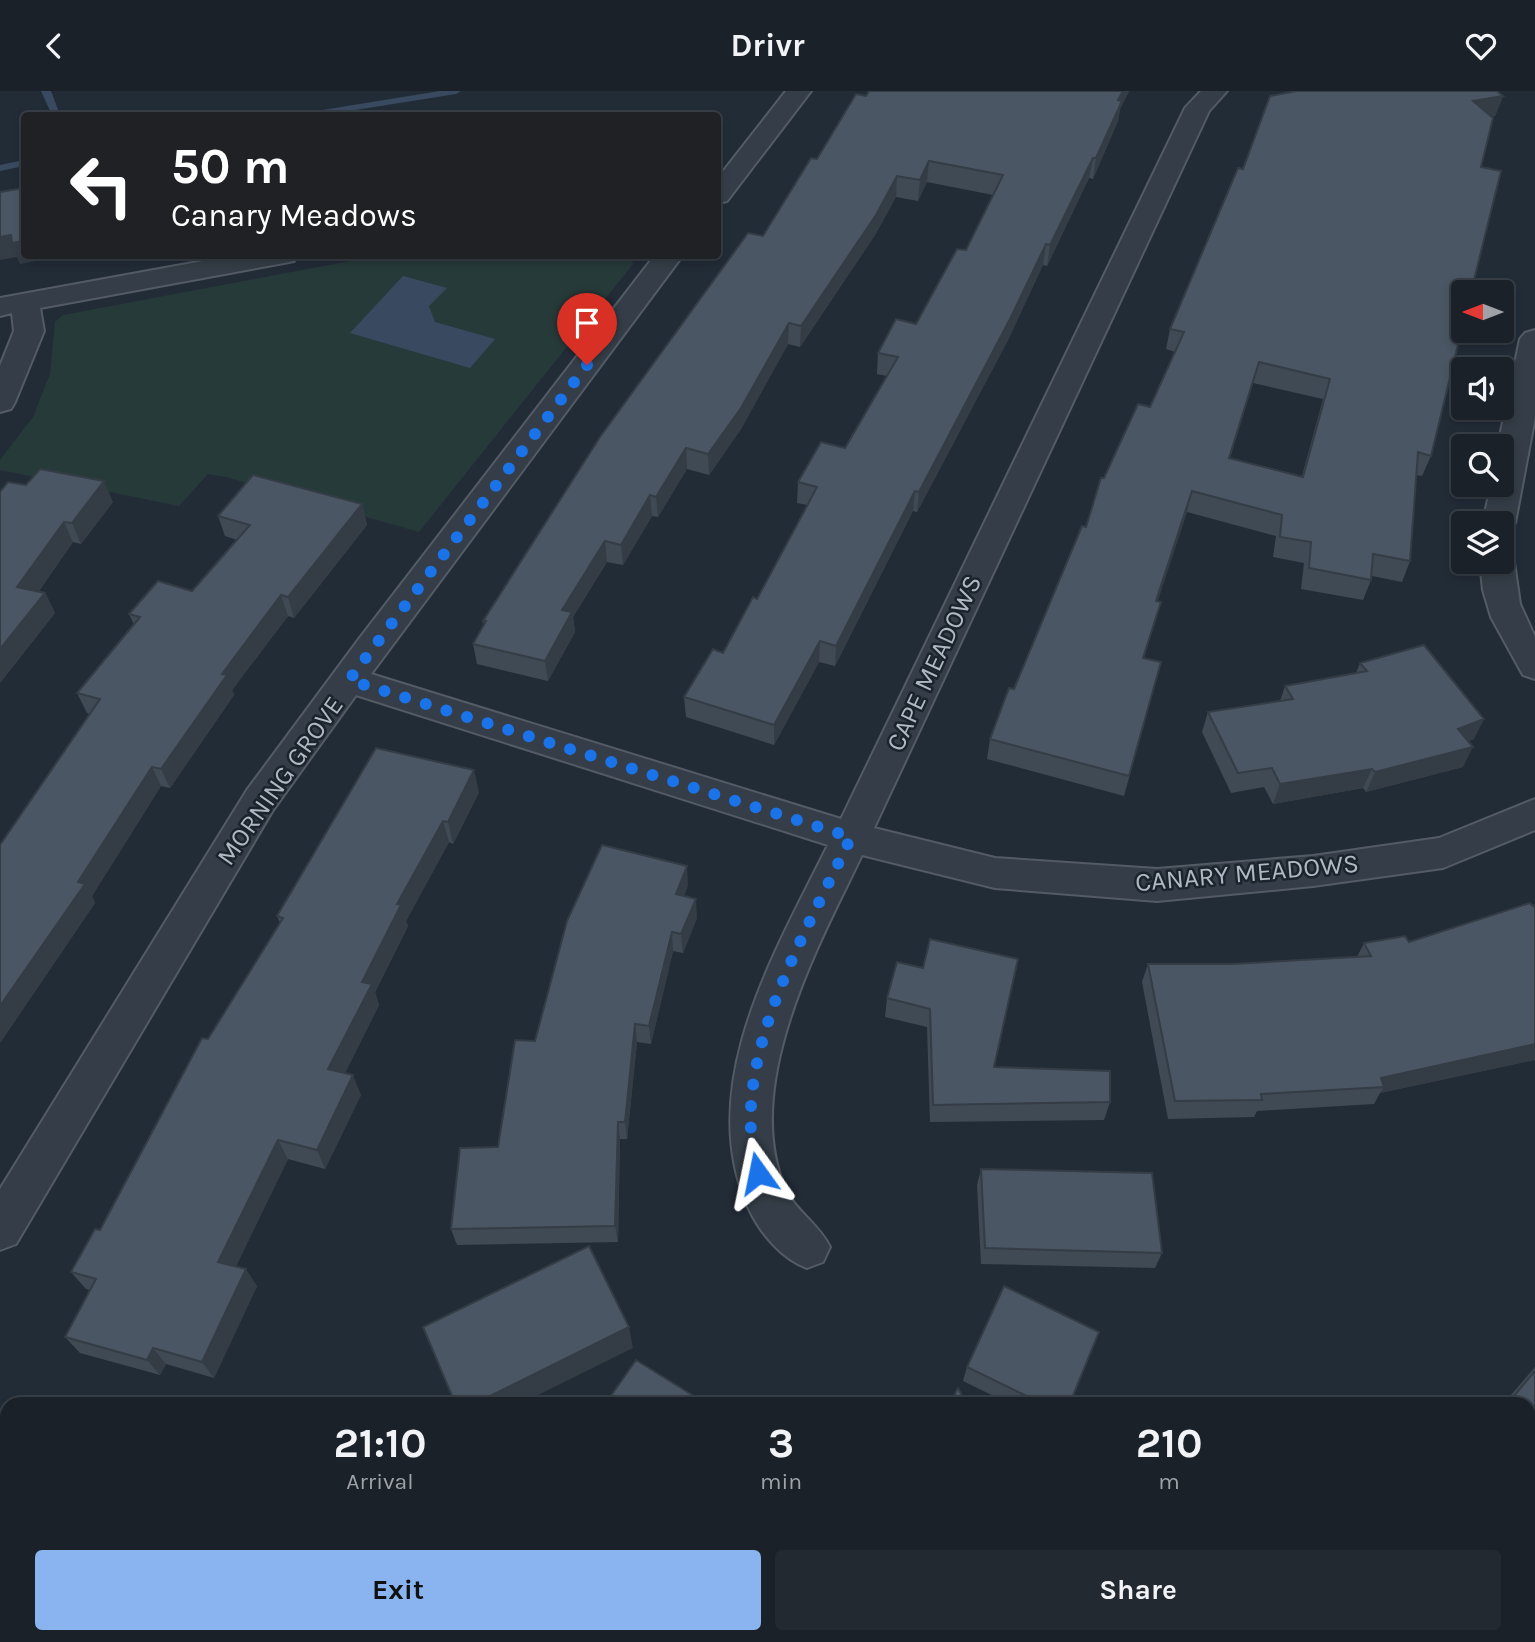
<!DOCTYPE html>
<html lang="en">
<head>
<meta charset="utf-8">
<style>
	body { margin:0; font-family:Karla,sans-serif; background:#232931; color:#f1f3f6; height:100vh; display:flex; flex-direction:column; font-size:26px; white-space:nowrap }
	* { box-sizing:border-box; margin:0 }
	p { font-size:23px; color:#9fa3a8 }
	.icon { flex:none; width:38px; height:38px; fill:none; stroke:currentColor; stroke-width:2; stroke-linecap:round; stroke-linejoin:round }
	.map { position:relative; flex:1; overflow:hidden }
	.sheet { position:absolute; left:0px; top:1306px; width:1536px; height:247px; display:flex; flex-direction:column; background:#1a2129; border-radius:21px 21px 0 0; box-shadow:0 4px 10px #0003,0 0 0 2px #383e46 }
	.sheet>* { flex:none }
	.guide { position:absolute; left:21px; top:21px; width:700px; height:147px; border-radius:7px; box-shadow:0 4px 10px #0003,0 0 0 2px #383e46; background:#202124; color:#fff; overflow:hidden }
	.needle { width:46px; rotate:270deg }
	.fabs { position:absolute; left:1451px; top:189px; display:grid; gap:14px }
	.fabs a { display:grid; place-items:center; width:63px; height:63px; border-radius:7px; background:#1a2129; box-shadow:0 4px 10px #0003,0 0 0 2px #383e46; font-size:35px }
	.pin { position:absolute; display:grid; place-items:center; width:60px; height:60px; color:#fff; margin:-72px -30px; border-radius:50% 50% 50% 0; rotate:-45deg; box-shadow:0 0 7px #0007 }
	.pin .icon { rotate:45deg }
	.me { position:absolute; width:77px; margin:-38px; rotate:348deg; stroke-linejoin:round; filter:drop-shadow(0 0 5px #0008) }
	.turn { display:flex; align-items:center; gap:24px; height:147px; padding:0 35px; font-size:32px }
	.turn .icon { width:91px; height:91px; stroke-width:2.5 }
	.turn b { display:block; font-size:49px; line-height:60px }
	.eta { display:flex; justify-content:space-evenly; align-items:center; height:119px; text-align:center }
	.eta b { font-size:42px; font-weight:700; line-height:49px }
	.primary-button { display:flex; gap:14px; margin-top:auto; padding:14px 35px }
	.primary-button a { flex:1; height:80px; border-radius:7px; background:#89b4f0; color:#111; font-size:28px; font-weight:700; line-height:80px; text-align:center }
	.primary-button a+a { background:#232931; color:#f1f3f6 }
	header { display:flex; justify-content:space-between; align-items:center; height:91px; padding:0 35px; background:#1a2129; font-size:32px; font-weight:700 }
	.map>svg:first-child { display:block }
</style>
</head>
<body>
<header><svg class="icon" aria-label="back" viewBox="0 0 24 24"><path d="M15 5l-7 7 7 7"/></svg>Drivr<svg class="icon" aria-label="heart" viewBox="0 0 24 24"><path d="M12 20l-8-8c-3-5 5-10 8-4 3-6 11-1 8 4z"/></svg></header>
<div class="map">
<svg width="1535" height="1551" viewBox="0 0 1535 1551">
	<rect width="100%" height="100%" fill="#222c37"/>
	<path fill="#273a3a" d="M 630,164 L 633,173 L 419,441 L 226,386 L 208,383 L 179,415 L 0,379 L 0,369 L 33,326 L 50,283 L 55,231 L 63,224 L 377,165 Z"/>
	<path fill="#394a60" d="M 403,185 L 447,197 L 429,215 L 435,231 L 495,248 L 470,277 L 350,242 Z"/>
	<g fill="none" stroke-linecap="round" stroke-linejoin="round">
		<path fill="#394a60" fill-rule="evenodd" d="M 41,0 L 51,0 L 60,24 L 52,24 Z
			M 440,0 L 461,0 L 456,3 L 324,24 L 305,24 L 310,21 Z
			M 24,69 L 24,75 L 0,80 L 0,74 Z"/>
		<defs>
			<path id="minor" d="M 786,0 L 811,0 L 727,110 L 718,112 L 718,87 Z
				M 1201,0 L 1227,0 L 1209,20 L 874,737 L 995,767 L 1157,778 L 1313,765 L 1439,747 L 1535,708 L 1535,739 L 1443,777 L 1313,795 L 1157,810 L 995,797 L 862,764 C 818,855 741,995 785,1097 C 795,1120 819,1133 830,1156 L 823,1171 L 807,1177 C 782,1168 760,1142 749,1118 C 693,997 775,861 828,754 L 356,604 L 273,719 L 16,1153 L 0,1159 L 0,1098 L 247,699 L 359,548 L 655,164 L 683,164 L 371,583 L 841,728 L 1185,17 Z
				M 236,164 L 297,164 L 294,170 L 284,172 L 40,217 L 44,240 L 15,311 L 11,318 L 0,321 L 0,275 L 14,240 L 12,222 L 0,225 L 0,207 Z
				M 1535,239 L 1535,326 L 1515,432 L 1510,440 L 1502,442 L 1502,432 L 1483,432 L 1491,394 L 1502,394 L 1502,355 L 1498,355 L 1520,248 L 1525,242 Z
				M 1502,461 L 1509,463 L 1514,471 L 1520,513 L 1535,546 L 1535,588 L 1523,584 L 1491,526 L 1483,499 L 1480,471 L 1502,471 Z"/>
		</defs>
		<use href="#minor" stroke="#535b65" stroke-width="4"/>
		<use href="#minor" fill="#353e48" fill-rule="evenodd"/>
	</g>
	<path fill="#404a55" fill-rule="evenodd" d="M 869,0 L 1129,0 L 1120,18 L 1118,30 L 1093,88 L 1089,87 L 1047,175 L 1043,174 L 1008,249 L 917,421 L 913,420 L 835,575 L 819,571 L 774,654 L 686,626 L 684,606 L 723,562 L 757,508 L 807,414 L 797,412 L 798,391 L 845,357 L 887,285 L 877,283 L 878,262 L 916,233 L 966,159 L 993,104 L 927,91 L 918,110 L 896,106 L 875,144 L 800,256 L 788,253 L 741,338 L 709,384 L 687,378 L 658,426 L 652,425 L 623,474 L 607,471 L 573,526 L 575,541 L 548,590 L 477,573 L 473,553 L 484,534 L 483,530 L 763,145 L 817,68 L 866,5 Z
		M 1503,5 L 1495,25 L 1492,26 L 1481,76 L 1431,365 L 1422,385 L 1416,384 L 1410,470 L 1402,491 L 1372,485 L 1371,489 L 1363,509 L 1301,498 L 1304,472 L 1273,466 L 1276,445 L 1187,421 L 1157,510 L 1161,511 L 1144,567 L 1161,571 L 1124,705 L 987,668 L 990,648 L 1014,598 L 1086,436 L 1104,387 L 1150,316 L 1175,261 L 1166,258 L 1170,238 L 1243,78 ZM 1253,292 L 1323,308 L 1302,385 L 1230,367 Z
		M 8,391 L 113,411 L 81,453 L 73,451 L 39,500 L 45,502 L 55,522 L 0,592 Z
		M 362,413 L 367,434 L 294,527 L 288,525 L 232,599 L 234,604 L 170,697 L 161,695 L 92,805 L 95,812 L 0,952 L 90,623 L 87,622 L 77,602 L 134,534 L 129,523 L 192,500 L 237,449 L 225,445 L 218,425 Z
		M 1360,572 L 1474,648 L 1468,650 L 1463,676 L 1366,701 L 1363,697 L 1273,713 L 1264,696 L 1231,702 L 1202,641 L 1208,621 L 1280,610 L 1285,595 L 1356,582 Z
		M 479,701 L 453,753 L 449,751 L 406,830 L 408,835 L 375,901 L 379,914 L 345,982 L 361,1004 L 325,1078 L 288,1068 L 236,1175 L 257,1195 L 214,1287 L 166,1273 L 160,1284 L 80,1262 L 65,1246 L 90,1199 L 86,1198 L 71,1181 L 100,1139 L 208,948 L 280,832 L 277,825 Z
		M 688,794 L 684,805 L 697,827 L 683,862 L 673,860 L 651,953 L 637,951 L 627,1048 L 620,1048 L 618,1151 L 457,1154 L 451,1138 L 498,1056 L 535,950 Z
		M 1535,814 L 1535,970 L 1534,969 L 1380,1002 L 1374,1013 L 1257,1020 L 1254,1026 L 1168,1028 L 1142,891 L 1148,873 L 1231,873 L 1357,866 L 1364,852 L 1409,851 Z
		M 897,871 L 994,976 L 1110,1011 L 1104,1029 L 930,1031 L 927,936 L 885,926 L 887,907 Z
		M 981,1078 L 1162,1162 L 1155,1177 L 981,1173 L 977,1094 Z
		M 967,1276 L 1070,1312 L 1008,1312 L 963,1290 Z
		M 1535,1276 L 1535,1505 L 1530,1509 L 1530,1312 L 1504,1312 Z
		M 716,1545 L 808,1545 L 808,1551 L 774,1551 L 716,1548 Z"/>
	<path fill="#343c45" d="M 1123,0 L 1129,0 L 1120,18 L 1118,30 L 1093,88 L 1096,67 Z
		M 1503,5 L 1495,25 L 1466,31 L 1473,10 Z
		M 1093,67 L 1089,87 L 1047,175 L 1050,154 Z
		M 929,70 L 927,91 L 918,110 L 920,89 Z
		M 897,85 L 896,106 L 875,144 L 800,256 L 801,235 Z
		M 11,144 L 24,150 L 24,164 L 67,164 L 20,173 L 17,166 L 0,169 L 0,146 Z
		M 1046,153 L 1043,174 L 1008,249 L 917,421 L 919,401 Z
		M 789,232 L 788,253 L 741,338 L 709,384 L 708,363 Z
		M 1259,271 L 1253,292 L 1223,387 L 1229,367 Z
		M 686,357 L 687,378 L 658,426 L 656,406 Z
		M 104,390 L 113,411 L 81,453 L 72,432 Z
		M 915,400 L 913,420 L 835,575 L 836,555 Z
		M 1192,400 L 1187,421 L 1151,531 L 1156,510 Z
		M 650,404 L 652,425 L 623,474 L 621,454 Z
		M 362,413 L 367,434 L 294,527 L 288,506 Z
		M 64,431 L 73,451 L 27,517 L 17,496 Z
		M 605,450 L 607,471 L 573,526 L 575,541 L 548,590 L 545,570 L 562,519 Z
		M 45,502 L 55,522 L 0,592 L 0,558 Z
		M 281,504 L 288,525 L 232,599 L 234,604 L 170,697 L 161,678 L 222,583 Z
		M 1161,511 L 1155,532 L 1137,587 L 1143,567 Z
		M 820,550 L 819,571 L 774,654 L 774,634 Z
		M 1484,628 L 1474,648 L 1448,658 L 1458,638 Z
		M 1473,656 L 1463,676 L 1366,701 L 1375,681 Z
		M 152,676 L 161,695 L 92,805 L 95,812 L 0,952 L 0,915 Z
		M 1372,678 L 1363,697 L 1273,713 L 1280,693 Z
		M 474,679 L 479,701 L 453,753 L 448,731 Z
		M 443,730 L 449,751 L 406,830 L 408,835 L 375,901 L 379,914 L 337,998 L 328,978 L 362,891 L 397,813 Z
		M 687,775 L 688,794 L 678,822 L 676,803 Z
		M 696,808 L 697,827 L 683,862 L 681,843 Z
		M 672,841 L 673,860 L 651,953 L 649,935 Z
		M 635,933 L 637,951 L 627,1048 L 625,1031 Z
		M 1535,953 L 1535,967 L 1534,969 L 1380,1002 L 1384,996 L 1381,987 Z
		M 353,984 L 361,1004 L 325,1078 L 317,1059 Z
		M 618,1031 L 620,1048 L 618,1151 L 615,1135 Z
		M 278,1049 L 288,1068 L 230,1188 L 218,1171 Z
		M 246,1178 L 257,1195 L 214,1287 L 202,1271 Z
		M 629,1236 L 633,1257 L 522,1312 L 476,1312 Z
		M 153,1257 L 166,1273 L 160,1284 L 147,1269 Z
		M 143,1545 L 167,1545 L 164,1551 L 140,1551 Z
		M 351,1545 L 380,1545 L 374,1551 L 345,1551 Z
		M 0,1546 L 9,1551 L 0,1551 Z"/>
	<path fill="#4a5663" stroke="#343c45" stroke-width="2" fill-rule="evenodd" d="M 869,0 L 1123,0 L 1118,9 L 1122,10 L 1096,67 L 1093,67 L 1050,154 L 1046,153 L 1010,228 L 919,401 L 915,400 L 836,555 L 820,550 L 774,634 L 684,606 L 713,558 L 723,562 L 753,506 L 757,508 L 800,428 L 817,396 L 798,391 L 821,351 L 845,357 L 898,266 L 878,262 L 896,228 L 916,233 L 957,158 L 966,159 L 1003,84 L 929,70 L 920,89 L 897,85 L 876,124 L 801,235 L 789,232 L 741,317 L 708,363 L 686,357 L 656,406 L 650,404 L 621,454 L 605,450 L 562,519 L 572,521 L 545,570 L 473,553 L 486,530 L 483,530 L 600,346 L 748,142 L 763,145 L 811,67 L 817,68 L 856,3 L 866,5 Z
		M 1297,0 L 1497,0 L 1503,5 L 1473,10 L 1493,27 L 1481,76 L 1501,80 L 1471,201 L 1463,201 L 1463,233 L 1431,365 L 1418,361 L 1410,470 L 1373,463 L 1371,489 L 1309,477 L 1311,451 L 1280,446 L 1282,424 L 1192,400 L 1156,510 L 1161,511 L 1143,567 L 1161,571 L 1129,685 L 990,648 L 1009,597 L 1014,598 L 1082,435 L 1086,436 L 1101,387 L 1104,387 L 1138,313 L 1150,316 L 1184,241 L 1170,238 L 1238,77 L 1243,78 L 1270,5 ZM 1259,271 L 1330,288 L 1303,386 L 1229,367 Z
		M 572,21 L 571,24 L 487,24 L 501,23 Z
		M 24,97 L 24,150 L 12,152 L 11,144 L 0,146 L 0,101 Z
		M 40,378 L 104,390 L 72,432 L 64,431 L 17,496 L 45,502 L 0,558 L 0,401 L 8,391 L 26,394 Z
		M 253,384 L 362,413 L 288,506 L 281,504 L 222,583 L 227,584 L 161,678 L 152,676 L 78,791 L 85,793 L 0,915 L 0,754 L 100,608 L 77,602 L 140,526 L 129,523 L 158,490 L 192,500 L 250,434 L 218,425 Z
		M 1424,554 L 1484,628 L 1458,638 L 1473,656 L 1375,681 L 1372,678 L 1280,693 L 1272,677 L 1238,682 L 1208,621 L 1293,608 L 1285,595 L 1367,580 L 1360,572 Z
		M 376,657 L 474,679 L 448,731 L 443,730 L 397,813 L 401,814 L 362,891 L 372,893 L 328,978 L 353,984 L 317,1059 L 278,1049 L 218,1171 L 246,1178 L 202,1271 L 153,1257 L 147,1269 L 65,1246 L 96,1188 L 71,1181 L 95,1138 L 100,1139 L 202,947 L 208,948 L 283,827 L 277,825 Z
		M 602,754 L 687,775 L 676,803 L 696,808 L 681,843 L 672,841 L 649,935 L 635,933 L 625,1031 L 618,1031 L 615,1135 L 451,1138 L 460,1057 L 498,1056 L 515,949 L 535,950 L 567,830 Z
		M 1530,812 L 1533,815 L 1535,814 L 1535,953 L 1381,987 L 1384,996 L 1261,1003 L 1262,1009 L 1175,1010 L 1148,873 L 1231,873 L 1371,865 L 1364,852 L 1405,845 L 1409,851 Z
		M 930,848 L 1018,868 L 994,976 L 1110,980 L 1110,1011 L 933,1014 L 930,918 L 887,907 L 897,871 L 923,877 Z
		M 981,1078 L 1152,1082 L 1162,1162 L 985,1157 Z
		M 589,1155 L 629,1236 L 476,1312 L 455,1312 L 423,1236 Z
		M 1004,1195 L 1099,1241 L 1070,1312 L 1041,1312 L 967,1276 Z
		M 636,1269 L 705,1312 L 606,1312 Z
		M 1535,1280 L 1535,1505 L 1534,1506 L 1530,1502 L 1530,1312 L 1508,1312 Z
		M 958,1297 L 966,1312 L 950,1312 Z
		M 915,1308 L 917,1312 L 906,1312 Z
		M 0,1388 L 7,1391 L 7,1545 L 143,1545 L 140,1551 L 9,1551 L 0,1546 Z
		M 193,1545 L 351,1545 L 345,1551 L 186,1551 Z
		M 1182,1545 L 1494,1545 L 1490,1551 L 1177,1551 Z"/>
	<g fill="none" stroke-linecap="round" stroke-linejoin="round">
		<path stroke="#1a73e8" stroke-width="12" stroke-dasharray="0 21.6" d="M 587,274 L 349,589 L 851,746 C 806,842 726,973 758,1082"/>
	</g>
	<g text-anchor="middle" dominant-baseline="central" stroke-width="5" stroke-linejoin="round" paint-order="stroke">
		<g font-size="26" fill="#b0b8c4" stroke="#1b232c">
			<text transform="translate(934 572) rotate(-65)">CAPE MEADOWS</text>
			<text transform="translate(280 690) rotate(-55)">MORNING GROVE</text>
			<text transform="translate(1247 782) rotate(-5)">CANARY MEADOWS</text>
		</g>
	</g>
</svg>
<div class="fabs">
<a><svg class="needle" viewBox="-14 -14 28 28"><path d="M0-13l5 13h-10z" fill="#e53935"/><path d="M0 13l5-13h-10z" fill="#9fa3a8"/></svg></a>
<a><svg class="icon" aria-label="sound" viewBox="0 0 24 24"><path d="M4 9h4l5-4v14l-5-4H4zM17 9q2 3 0 6"/></svg></a>
<a><svg class="icon" aria-label="search" viewBox="0 0 24 24"><circle cx="10" cy="10" r="6"/><path d="M15 15l6 6"/></svg></a>
<a><svg class="icon" aria-label="layers" viewBox="0 0 24 24"><path d="M12 4l9 5-9 5-9-5zM3 14l9 5 9-5"/></svg></a>
</div>
<div class="pin" style="left:587px;top:274px;background:#d93025"><svg class="icon" aria-label="arrive" viewBox="0 0 24 24"><path d="M6 21V4h12l-3 4 3 4H6"/></svg></div>
<svg class="me" style="left:758px;top:1082px" viewBox="-20 -20 40 40"><path d="M0-17L14 15 0 8-14 15z" fill="#1a73e8" stroke="#fff" stroke-width="4"/></svg>
<div class="guide">
<div class="turn"><svg class="icon" aria-label="left" viewBox="0 0 24 24"><path d="M17 20v-9H6M10 6l-5 5 5 5"/></svg><div><b>50 m</b>Canary Meadows</div></div>
</div>
<section class="sheet">
<div class="eta">
<div><b>21:10</b><p>Arrival</p></div>
<div><b>3</b><p>min</p></div>
<div><b>210</b><p>m</p></div>
</div>
<div class="primary-button"><a>Exit</a><a>Share</a></div>
</section>
</div>
</body>
</html>
